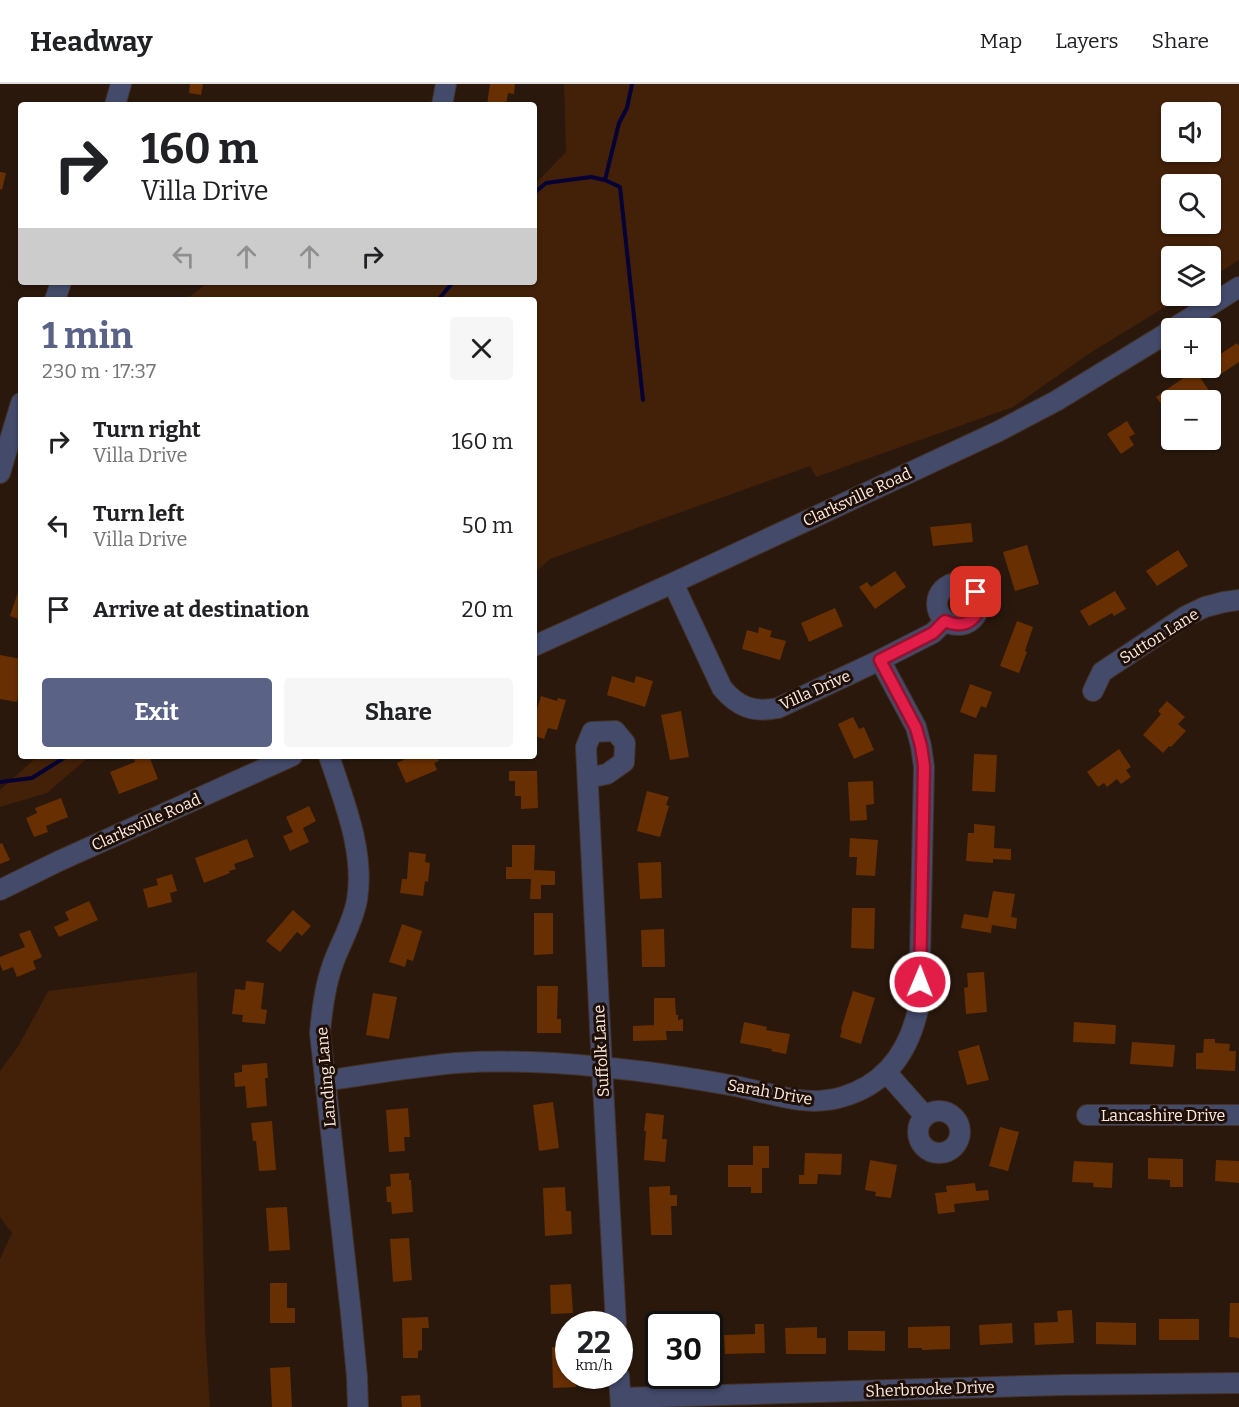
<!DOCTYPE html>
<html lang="en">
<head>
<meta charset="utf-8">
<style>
	body { margin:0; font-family:Bitter,serif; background:#f6f6f6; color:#202124; height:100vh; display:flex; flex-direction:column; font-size:22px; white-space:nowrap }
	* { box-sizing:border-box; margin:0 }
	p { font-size:20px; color:#757577 }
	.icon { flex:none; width:33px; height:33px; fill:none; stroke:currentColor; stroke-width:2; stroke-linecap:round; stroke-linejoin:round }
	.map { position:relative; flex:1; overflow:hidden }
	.panel { position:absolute; left:18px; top:213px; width:519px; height:462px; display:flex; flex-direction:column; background:#fff; border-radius:6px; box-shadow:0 2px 4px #0004 }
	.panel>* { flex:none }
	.hud { position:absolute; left:18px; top:18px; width:519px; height:183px; border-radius:6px; box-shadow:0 2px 4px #0004; background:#fff; color:#202124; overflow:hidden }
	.fabs { position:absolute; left:1161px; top:18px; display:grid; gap:12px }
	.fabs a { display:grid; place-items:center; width:60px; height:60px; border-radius:6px; background:#fff; box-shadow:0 2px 4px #0004; font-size:30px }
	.speed { position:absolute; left:555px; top:1227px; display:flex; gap:12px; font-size:30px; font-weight:700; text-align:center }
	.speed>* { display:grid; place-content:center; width:78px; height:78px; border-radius:50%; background:#fff; box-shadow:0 2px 4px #0004; line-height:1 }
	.speed small { font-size:15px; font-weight:400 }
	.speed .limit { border:3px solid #111; border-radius:9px; background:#fff; color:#111 }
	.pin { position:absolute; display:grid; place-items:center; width:51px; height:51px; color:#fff; margin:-26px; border-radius:12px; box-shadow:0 3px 9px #0006 }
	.me { position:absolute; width:66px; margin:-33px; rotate:1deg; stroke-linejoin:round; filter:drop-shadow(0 0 4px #0008) }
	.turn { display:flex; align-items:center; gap:21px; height:126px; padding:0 24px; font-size:27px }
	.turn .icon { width:78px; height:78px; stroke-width:2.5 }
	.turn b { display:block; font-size:42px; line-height:51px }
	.lanes { display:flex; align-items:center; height:57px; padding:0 24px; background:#0003; justify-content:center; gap:30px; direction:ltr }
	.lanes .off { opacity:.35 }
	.round { display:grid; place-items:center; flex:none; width:63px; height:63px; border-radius:6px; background:#f6f6f6 }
	.headline { display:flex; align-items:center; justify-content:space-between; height:102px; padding:0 24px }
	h1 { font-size:36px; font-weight:700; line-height:45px; color:#5a6286 }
	.cta { display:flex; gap:12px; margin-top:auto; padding:12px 24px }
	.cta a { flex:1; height:69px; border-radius:6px; background:#5a6286; color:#fff; font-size:24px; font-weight:700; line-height:69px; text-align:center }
	.cta a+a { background:#f6f6f6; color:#202124 }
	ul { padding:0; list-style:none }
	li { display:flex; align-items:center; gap:18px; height:84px; padding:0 24px }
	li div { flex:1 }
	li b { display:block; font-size:22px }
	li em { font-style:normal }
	header { display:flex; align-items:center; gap:36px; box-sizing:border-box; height:84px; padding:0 30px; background:#fff; border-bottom:2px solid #e0e0e0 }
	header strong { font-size:28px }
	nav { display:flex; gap:33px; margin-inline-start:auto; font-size:21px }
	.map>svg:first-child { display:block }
</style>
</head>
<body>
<header>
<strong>Headway</strong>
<nav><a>Map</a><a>Layers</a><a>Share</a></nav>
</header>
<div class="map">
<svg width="1239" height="1323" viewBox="0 0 1239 1323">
	<rect width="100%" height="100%" fill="#2a180d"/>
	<path fill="#432008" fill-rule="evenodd" d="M 564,0 L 1239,0 L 1239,176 L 1211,194 L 1210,172 L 1172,172 L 1172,212 L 1183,212 L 1090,269 L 1013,323 L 816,393 L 810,382 L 550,475 L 534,490 L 534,216 L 185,216 L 209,198 L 534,198 L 534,101 L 566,68 ZM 1172,28 L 1210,28 L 1210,68 L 1172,68 ZM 1172,100 L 1210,100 L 1210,140 L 1172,140 Z
		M 38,672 L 90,672 L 47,709 L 0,723 L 0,706 Z
		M 197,888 L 205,1245 L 210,1323 L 0,1323 L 0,1175 L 12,1149 L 0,1133 L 0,987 L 19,961 L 48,907 Z"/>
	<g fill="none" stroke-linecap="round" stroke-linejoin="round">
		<path stroke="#070236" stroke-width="4" d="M 605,96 L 619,39 L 627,24 L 632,0
			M 534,109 L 546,99 L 591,93 L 605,96 L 620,103 L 643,316
			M 438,216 L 453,198
			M 0,698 L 32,694 L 67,672"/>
	</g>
	<path fill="#682f02" d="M 190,0 L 203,0 L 201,11 L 189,9 Z
		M 490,0 L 515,0 L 514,10 L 508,9 L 506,21 L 487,21 Z
		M 0,88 L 6,89 L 2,106 L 0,105 Z
		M 1237,259 L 1239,262 L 1239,278 L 1215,294 L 1208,284 L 1210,284 L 1210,277 Z
		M 1195,286 L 1212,311 L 1204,316 L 1194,316 L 1192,314 L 1188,316 L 1172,316 L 1172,322 L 1166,326 L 1156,313 Z
		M 1127,337 L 1135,350 L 1129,353 L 1134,361 L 1121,370 L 1107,350 Z
		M 971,439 L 973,458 L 933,462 L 930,443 Z
		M 1027,461 L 1039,500 L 1015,507 L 1003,468 Z
		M 1178,466 L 1188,482 L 1157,502 L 1146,487 Z
		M 895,487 L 906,503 L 875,525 L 859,503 L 867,498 L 871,503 Z
		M 21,499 L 21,536 L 10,532 Z
		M 1115,507 L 1126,525 L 1114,532 L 1112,529 L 1089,542 L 1080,527 Z
		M 835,524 L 843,542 L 809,558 L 801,539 Z
		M 1017,537 L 1033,543 L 1025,567 L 1027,568 L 1019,589 L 1000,582 Z
		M 759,543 L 772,547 L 770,553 L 786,557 L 780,576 L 742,565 L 747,546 L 758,549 Z
		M 0,571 L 21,575 L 21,598 L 17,618 L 0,615 Z
		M 612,592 L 634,599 L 636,592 L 653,597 L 645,623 L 607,611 Z
		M 970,600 L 992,608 L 986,624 L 981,622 L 976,634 L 960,628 Z
		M 541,612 L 557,617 L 558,614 L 566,616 L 557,646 L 548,644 L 544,655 L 534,652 L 534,635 Z
		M 1167,617 L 1185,633 L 1178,640 L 1186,647 L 1171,663 L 1169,662 L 1163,669 L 1143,651 L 1161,630 L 1158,627 Z
		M 681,627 L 689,673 L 670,676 L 661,631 Z
		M 853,633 L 859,645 L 864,643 L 874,666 L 854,675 L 838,640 Z
		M 1119,665 L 1131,683 L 1126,686 L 1131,693 L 1121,700 L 1117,695 L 1107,703 L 1104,699 L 1098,703 L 1087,688 Z
		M 974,670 L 997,671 L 995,708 L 972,707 Z
		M 138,672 L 149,672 L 158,695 L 119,710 L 110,688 L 135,678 L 134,674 Z
		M 412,672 L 436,672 L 439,677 L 434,679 L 437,686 L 406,699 L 397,679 Z
		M 509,687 L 537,687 L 538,724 L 521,725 L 521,712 L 515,712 L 515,697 L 509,697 Z
		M 873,697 L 874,720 L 866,721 L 867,736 L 850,737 L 848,698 Z
		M 647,707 L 669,713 L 666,721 L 669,722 L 660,753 L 637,747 Z
		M 61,714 L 68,733 L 46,742 L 48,748 L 34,753 L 26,734 L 37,729 L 35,724 Z
		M 309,722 L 316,737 L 303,744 L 309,758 L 290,767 L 283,752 L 293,748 L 286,733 Z
		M 974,740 L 995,742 L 994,764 L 1011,765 L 1011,776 L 993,775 L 993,779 L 966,777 L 968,749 L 974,749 Z
		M 850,754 L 878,756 L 875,792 L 856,791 L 857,773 L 849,773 Z
		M 247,755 L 254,773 L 234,780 L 236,785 L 229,787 L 230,789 L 204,799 L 195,774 Z
		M 2,759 L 10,776 L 0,780 L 0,760 Z
		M 512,761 L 535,761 L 534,786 L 555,787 L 555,801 L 541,801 L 541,815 L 530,815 L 531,795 L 506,795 L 506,783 L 512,783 Z
		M 409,768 L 426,770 L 425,778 L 430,779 L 428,798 L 425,797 L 423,812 L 400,809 L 402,795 L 407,795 Z
		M 661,778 L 662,814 L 640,815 L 638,779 Z
		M 172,790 L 177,807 L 170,809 L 172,818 L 148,824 L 143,805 L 158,801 L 156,795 Z
		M 993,807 L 1015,810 L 1011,833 L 1017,834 L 1016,845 L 992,841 L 991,849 L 961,844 L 964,830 L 988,834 Z
		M 89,817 L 98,836 L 59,853 L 54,843 L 69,836 L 65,828 Z
		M 852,824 L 875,824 L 874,865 L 851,864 Z
		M 293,826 L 311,842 L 302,852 L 297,848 L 280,868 L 266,857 Z
		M 534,829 L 553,829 L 553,870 L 534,871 Z
		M 402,840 L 422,847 L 413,877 L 407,875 L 405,883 L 389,878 Z
		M 664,845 L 665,883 L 642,883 L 641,846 Z
		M 30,846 L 42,873 L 33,877 L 36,885 L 17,893 L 13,883 L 3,887 L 0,880 L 0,873 L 25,863 L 19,850 Z
		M 984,888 L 987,928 L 966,930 L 964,904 L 968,903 L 967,889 Z
		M 246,897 L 264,899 L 261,925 L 267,926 L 265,940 L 242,938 L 243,931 L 232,930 L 235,905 L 245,906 Z
		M 537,902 L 558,902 L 557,935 L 561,935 L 561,949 L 537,949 Z
		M 853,907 L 875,914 L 861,960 L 840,953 L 842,946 L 841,945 Z
		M 373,909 L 397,913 L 389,955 L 366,951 Z
		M 654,914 L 675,914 L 676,931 L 678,931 L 678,936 L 683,935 L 683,947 L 666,947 L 667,956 L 633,957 L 633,942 L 654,941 Z
		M 744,938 L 767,943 L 766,946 L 790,950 L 786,970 L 771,967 L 772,965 L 740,959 Z
		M 1074,938 L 1116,941 L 1115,960 L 1073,958 Z
		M 1204,955 L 1215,955 L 1215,959 L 1230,960 L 1229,967 L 1236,967 L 1235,987 L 1196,985 L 1196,969 L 1203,969 Z
		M 1132,958 L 1175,961 L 1173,983 L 1130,980 Z
		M 979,961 L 989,996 L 967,1001 L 958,967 Z
		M 267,979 L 268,994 L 265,994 L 267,1022 L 247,1024 L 245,1002 L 235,1003 L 234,989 L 242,988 L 242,981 Z
		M 553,1018 L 559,1064 L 539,1067 L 533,1021 Z
		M 408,1024 L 410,1053 L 404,1053 L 405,1067 L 389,1068 L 386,1026 Z
		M 646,1029 L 664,1031 L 662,1055 L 667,1055 L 665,1078 L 644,1076 L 646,1047 L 644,1047 Z
		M 272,1037 L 276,1086 L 259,1087 L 256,1057 L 253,1057 L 251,1039 Z
		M 1000,1043 L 1019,1048 L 1008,1087 L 989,1082 Z
		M 753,1062 L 769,1062 L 769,1084 L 762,1084 L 762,1109 L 751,1109 L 751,1103 L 728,1103 L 728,1081 L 753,1081 Z
		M 805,1069 L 842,1070 L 841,1091 L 818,1090 L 817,1100 L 799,1100 L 799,1091 L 804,1091 Z
		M 1148,1074 L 1183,1075 L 1183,1103 L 1170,1103 L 1170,1096 L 1148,1095 Z
		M 870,1076 L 897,1081 L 891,1114 L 875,1112 L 876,1108 L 865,1106 Z
		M 1216,1076 L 1239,1077 L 1239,1099 L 1215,1097 Z
		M 1074,1077 L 1113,1079 L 1112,1104 L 1093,1103 L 1094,1099 L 1072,1098 Z
		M 409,1089 L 409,1096 L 411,1096 L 413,1128 L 392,1130 L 391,1118 L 387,1118 L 386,1103 L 391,1102 L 390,1090 Z
		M 975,1099 L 976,1107 L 988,1106 L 989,1116 L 954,1120 L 955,1128 L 938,1130 L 935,1109 L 947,1108 L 946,1102 Z
		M 670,1102 L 670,1111 L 677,1111 L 677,1122 L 671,1122 L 672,1151 L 651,1151 L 649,1103 Z
		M 565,1103 L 566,1127 L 571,1127 L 572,1150 L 545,1152 L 543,1104 Z
		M 287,1123 L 290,1166 L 269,1167 L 266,1124 Z
		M 409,1154 L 412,1196 L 393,1198 L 390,1155 Z
		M 270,1199 L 287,1199 L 287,1224 L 295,1224 L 295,1239 L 270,1239 Z
		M 571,1200 L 573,1229 L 551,1230 L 550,1201 Z
		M 1230,1219 L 1239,1219 L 1239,1254 L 1229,1253 Z
		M 1072,1226 L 1074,1259 L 1035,1261 L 1034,1239 L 1058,1238 L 1057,1227 Z
		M 428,1233 L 429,1244 L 422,1244 L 422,1266 L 418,1267 L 418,1274 L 403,1274 L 402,1234 Z
		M 1159,1235 L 1199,1235 L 1199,1256 L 1159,1256 Z
		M 1096,1238 L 1136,1239 L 1136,1261 L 1096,1260 Z
		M 1012,1239 L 1013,1259 L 980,1261 L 979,1241 Z
		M 755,1240 L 764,1240 L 765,1269 L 725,1270 L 724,1251 L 755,1250 Z
		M 950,1242 L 950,1265 L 922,1266 L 922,1264 L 908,1264 L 908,1243 Z
		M 817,1243 L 817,1254 L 826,1254 L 826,1270 L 786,1270 L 785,1244 Z
		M 848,1247 L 885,1247 L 885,1267 L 848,1266 Z
		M 552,1263 L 568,1263 L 568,1292 L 576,1292 L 576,1303 L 553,1304 Z
		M 290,1283 L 292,1323 L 272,1323 L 270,1284 Z
		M 420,1311 L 421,1323 L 402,1323 L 401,1312 Z"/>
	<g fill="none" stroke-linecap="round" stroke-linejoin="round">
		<defs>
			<path id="minor" d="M 115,21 L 121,0
				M 442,21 L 446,0
				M 55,216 L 61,198
				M 1174,244 L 1239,203
				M 0,389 L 21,319
				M937 520a21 21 0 1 1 42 0a21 21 0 1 1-42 0Z
				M 673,499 L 722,604 C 738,623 753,629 778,624 L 880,576 L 933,549 L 945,537
				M 534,562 L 673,499 L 999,347 L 1056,317 L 1172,246
				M 1093,607 L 1102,588 L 1186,532 L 1205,523 L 1224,518 L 1239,516
				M 329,672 C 344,718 365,767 357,816 C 353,838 342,856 334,877 C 325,900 322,924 320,949 L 351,1230 L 357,1293 L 358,1323
				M 588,694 L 607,690 L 624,678 L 625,659 L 615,647 L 592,648 L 586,663 L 602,983 L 616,1240
				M 0,806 L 59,777 L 292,672
				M 886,988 L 925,1032
				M 325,997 C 369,990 412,983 456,979 C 504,976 553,978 601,983 C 646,987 691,994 735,1002 C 771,1009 805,1024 842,1013 C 887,1000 910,966 919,921 L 924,683 L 921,662 L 916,643 L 880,576
				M918 1048a21 21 0 1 1 42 0a21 21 0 1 1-42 0Z
				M 1087,1031 L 1239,1031
				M 619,1292 L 621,1323
				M 621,1314 L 1062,1301 L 1239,1299"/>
		</defs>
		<use href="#minor" stroke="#433227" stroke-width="22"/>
		<use href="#minor" stroke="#434a6a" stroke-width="20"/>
	</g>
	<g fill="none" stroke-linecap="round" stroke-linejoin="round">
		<defs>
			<path id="route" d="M 920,898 L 924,682 L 921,662 L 916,644 L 880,576 L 933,549 L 945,537 C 967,547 985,532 976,508"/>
		</defs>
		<use href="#route" stroke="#92132f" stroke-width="15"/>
		<use href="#route" stroke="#e11d48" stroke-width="10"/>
	</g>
	<g text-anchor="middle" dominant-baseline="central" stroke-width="6" stroke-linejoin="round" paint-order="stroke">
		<g font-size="16" fill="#fbede6" stroke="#200f05">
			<text transform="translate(857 413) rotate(-25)">Clarksville Road</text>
			<text transform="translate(1159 552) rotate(-32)">Sutton Lane</text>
			<text transform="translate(815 606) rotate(-24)">Villa Drive</text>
			<text transform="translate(146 738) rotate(-24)">Clarksville Road</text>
			<text transform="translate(601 967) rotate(-93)">Suffolk Lane</text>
			<text transform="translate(326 993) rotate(-95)">Landing Lane</text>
			<text transform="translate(770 1008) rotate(10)">Sarah Drive</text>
			<text x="1163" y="1031">Lancashire Drive</text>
			<text transform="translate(930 1305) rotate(-2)">Sherbrooke Drive</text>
		</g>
	</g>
</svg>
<div class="fabs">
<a><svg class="icon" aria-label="sound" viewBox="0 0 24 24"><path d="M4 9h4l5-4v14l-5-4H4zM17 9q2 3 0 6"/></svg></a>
<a><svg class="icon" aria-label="search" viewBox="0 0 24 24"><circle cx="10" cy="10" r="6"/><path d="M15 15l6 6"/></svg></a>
<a><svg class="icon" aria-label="layers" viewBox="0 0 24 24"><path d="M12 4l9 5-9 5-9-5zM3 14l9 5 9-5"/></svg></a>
<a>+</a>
<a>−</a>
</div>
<div class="speed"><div>22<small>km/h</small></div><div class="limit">30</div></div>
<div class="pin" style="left:976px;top:508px;background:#d93025"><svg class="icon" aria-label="arrive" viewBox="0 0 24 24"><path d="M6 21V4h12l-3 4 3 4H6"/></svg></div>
<svg class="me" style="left:920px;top:898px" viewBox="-20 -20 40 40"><circle r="17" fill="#e11d48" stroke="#fff" stroke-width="3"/><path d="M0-11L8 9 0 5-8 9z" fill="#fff"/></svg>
<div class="hud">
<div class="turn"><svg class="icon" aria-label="right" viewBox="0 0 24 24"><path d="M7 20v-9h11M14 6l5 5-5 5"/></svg><div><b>160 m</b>Villa Drive</div></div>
<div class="lanes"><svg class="icon off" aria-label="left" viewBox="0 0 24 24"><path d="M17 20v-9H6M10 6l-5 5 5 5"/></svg><svg class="icon off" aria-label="ahead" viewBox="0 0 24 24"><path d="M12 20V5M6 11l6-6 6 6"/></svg><svg class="icon off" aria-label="ahead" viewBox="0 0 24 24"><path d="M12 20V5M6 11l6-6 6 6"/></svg><svg class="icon" aria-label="right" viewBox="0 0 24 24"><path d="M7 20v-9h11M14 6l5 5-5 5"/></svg></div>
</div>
<section class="panel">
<div class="headline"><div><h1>1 min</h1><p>230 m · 17:37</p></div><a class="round"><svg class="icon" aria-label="close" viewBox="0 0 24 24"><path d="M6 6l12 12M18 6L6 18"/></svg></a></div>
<ul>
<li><svg class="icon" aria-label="right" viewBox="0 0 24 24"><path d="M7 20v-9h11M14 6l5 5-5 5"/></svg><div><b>Turn right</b><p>Villa Drive</p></div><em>160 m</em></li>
<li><svg class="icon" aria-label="left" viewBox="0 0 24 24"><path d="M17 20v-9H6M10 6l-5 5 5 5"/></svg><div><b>Turn left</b><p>Villa Drive</p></div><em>50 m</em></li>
<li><svg class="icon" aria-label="arrive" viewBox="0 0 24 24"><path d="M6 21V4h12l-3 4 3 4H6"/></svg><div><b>Arrive at destination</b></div><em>20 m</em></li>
</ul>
<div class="cta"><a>Exit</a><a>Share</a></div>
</section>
</div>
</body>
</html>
